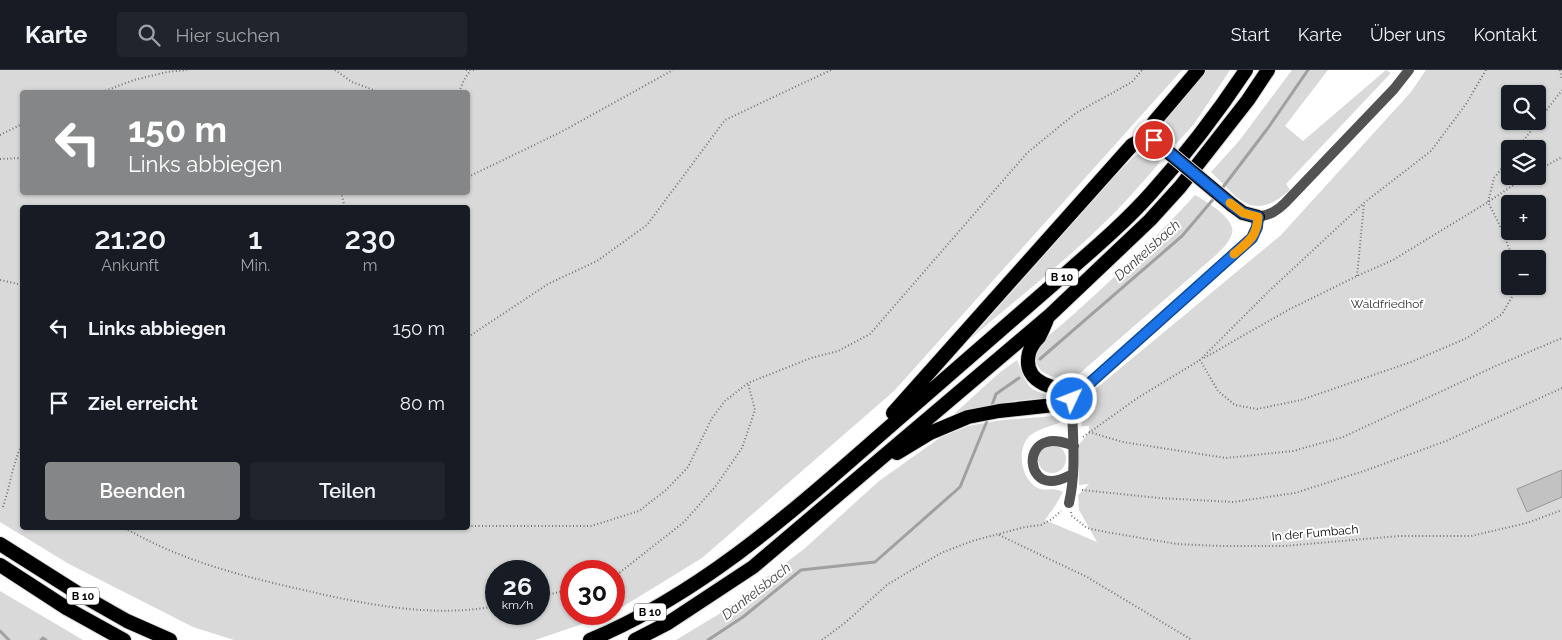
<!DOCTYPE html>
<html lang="de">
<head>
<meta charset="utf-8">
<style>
	body { margin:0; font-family:Raleway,sans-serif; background:#20242c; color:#f1f3f6; height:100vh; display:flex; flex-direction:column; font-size:19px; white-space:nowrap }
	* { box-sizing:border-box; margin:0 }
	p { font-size:16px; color:#9ea1a6 }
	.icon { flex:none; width:28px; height:28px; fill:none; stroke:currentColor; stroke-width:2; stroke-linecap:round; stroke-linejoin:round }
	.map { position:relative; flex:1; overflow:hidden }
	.sheet { position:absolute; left:20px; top:135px; width:450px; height:325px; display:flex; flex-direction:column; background:#171b24; border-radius:5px; box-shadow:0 1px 4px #0004 }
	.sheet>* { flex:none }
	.hud { position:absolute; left:20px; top:20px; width:450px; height:105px; border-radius:5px; box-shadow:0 1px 4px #0004; background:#858687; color:#fff; overflow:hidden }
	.buttons { position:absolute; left:1501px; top:15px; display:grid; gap:10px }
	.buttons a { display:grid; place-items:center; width:45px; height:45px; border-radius:5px; background:#171b24; box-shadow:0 1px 4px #0004; font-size:25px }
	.speed { position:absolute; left:485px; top:490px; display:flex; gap:10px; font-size:25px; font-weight:700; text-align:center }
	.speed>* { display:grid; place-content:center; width:65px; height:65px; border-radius:50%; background:#171b24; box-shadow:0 1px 4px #0004; line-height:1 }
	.speed small { font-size:12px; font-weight:400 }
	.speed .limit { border:8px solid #d22; background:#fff; color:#111 }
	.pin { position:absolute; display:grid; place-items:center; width:42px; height:42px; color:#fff; margin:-21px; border:2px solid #fff; border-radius:50%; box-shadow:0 1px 5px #0007 }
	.me { position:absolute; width:55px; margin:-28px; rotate:47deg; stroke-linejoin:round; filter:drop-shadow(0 0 4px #0008) }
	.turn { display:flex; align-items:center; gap:18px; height:105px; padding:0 25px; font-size:22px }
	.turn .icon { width:65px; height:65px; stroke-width:2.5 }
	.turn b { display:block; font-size:35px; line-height:42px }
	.eta { display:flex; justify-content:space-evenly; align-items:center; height:85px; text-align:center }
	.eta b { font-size:30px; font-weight:600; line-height:35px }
	.action { display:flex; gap:10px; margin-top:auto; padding:10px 25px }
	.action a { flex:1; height:58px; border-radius:5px; background:#858687; color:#fff; font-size:20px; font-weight:600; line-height:58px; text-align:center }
	.action a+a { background:#20242c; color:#f1f3f6 }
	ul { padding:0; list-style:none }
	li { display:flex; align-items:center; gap:15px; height:75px; padding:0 25px }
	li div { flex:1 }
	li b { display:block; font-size:19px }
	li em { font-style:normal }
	header { display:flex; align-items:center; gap:30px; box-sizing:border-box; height:70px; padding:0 25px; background:#171b24; border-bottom:1px solid #363941 }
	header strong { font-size:24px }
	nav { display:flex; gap:28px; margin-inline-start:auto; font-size:18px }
	.search { width:350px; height:45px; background:#20242c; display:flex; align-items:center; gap:12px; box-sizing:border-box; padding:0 18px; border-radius:5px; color:#9ea1a6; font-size:19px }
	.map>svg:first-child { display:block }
</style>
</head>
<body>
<header>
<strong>Karte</strong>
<div class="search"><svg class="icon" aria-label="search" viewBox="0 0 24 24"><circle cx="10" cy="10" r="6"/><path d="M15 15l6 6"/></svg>Hier suchen</div>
<nav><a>Start</a><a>Karte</a><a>Über uns</a><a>Kontakt</a></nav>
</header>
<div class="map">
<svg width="1562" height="570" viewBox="0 0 1562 570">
	<rect width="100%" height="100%" fill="#fff"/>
	<path fill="#d9d9d9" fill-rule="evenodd" d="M 0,0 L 1182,0 L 894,321 L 702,488 L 614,542 L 614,501 L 571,501 L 571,544 L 612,544 L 535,570 L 234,570 L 193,557 L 69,494 L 0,452 ZM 22,22 L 468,22 L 468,122 L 22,122 ZM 22,138 L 468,138 L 468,458 L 22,458 ZM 539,501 L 539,544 L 496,544 L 496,501 Z
		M 1207,0 L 1230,0 L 1194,54 L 1176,74 C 1174,72 1169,70 1167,67 C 1154,50 1196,12 1207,0 Z
		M 1292,0 L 1328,0 L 1285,56 L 1303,71 L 1386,0 L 1391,3 L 1286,114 L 1290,120 C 1253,153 1239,129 1211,102 L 1239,71 Z
		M 1426,0 L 1562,0 L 1562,570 L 676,570 L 719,544 L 804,479 L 879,411 L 941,367 L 968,356 L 1002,350 L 1055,346 L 1061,352 C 1052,356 1041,358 1032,364 C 1015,376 1020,411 1040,419 C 1047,421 1052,417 1063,422 L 1055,436 L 1045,450 L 1097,472 L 1079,440 L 1078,425 L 1089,414 L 1079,415 L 1078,376 L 1089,362 L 1089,356 L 1081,356 L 1087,332 L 1093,321 L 1281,165 L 1411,22 ZM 1510,24 L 1538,24 L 1538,51 L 1510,51 ZM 1510,79 L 1538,79 L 1538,106 L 1510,106 ZM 1510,134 L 1538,134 L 1538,161 L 1510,161 ZM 1510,189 L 1538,189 L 1538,216 L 1510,216 Z
		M 1142,83 L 1150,83 L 1160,92 C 1142,113 1123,135 1103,154 C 1061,195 1013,232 969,270 L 1115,106 L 1134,86 Z
		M 1195,125 C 1206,131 1236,149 1232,163 C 1230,172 1222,179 1216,185 L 1072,310 C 1058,309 1033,305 1036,285 C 1039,270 1055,261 1066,251 C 1111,211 1154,170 1195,125 Z
		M 1017,290 C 1028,317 1026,320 1056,327 L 1014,331 L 954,344 L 999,303 Z
		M1038 389a14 14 0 1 1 28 0a14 14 0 1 1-28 0Z
		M 0,521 L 83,570 L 0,570 Z"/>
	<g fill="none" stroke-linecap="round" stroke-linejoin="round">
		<path stroke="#a0a0a0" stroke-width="3" d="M 1220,121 L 1268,58 L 1308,0
			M 1040,289 L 1182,166 L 1216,126
			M 992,335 L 996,324 L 1019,308
			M 0,561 L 9,570
			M 41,570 L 43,568 L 46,570
			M 708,570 L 743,547 L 801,500 L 875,492 L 960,417 L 987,351"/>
	</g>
	<path fill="#c2c2c2" stroke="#969696" d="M 1562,400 L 1562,427 L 1527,442 L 1517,419 Z"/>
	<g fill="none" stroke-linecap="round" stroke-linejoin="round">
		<defs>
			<path id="trunk" d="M 1154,70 L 1152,60 L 1154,52 L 1198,0
				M 1232,135 L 1243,143 L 1258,147
				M 1047,249 C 1045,255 1042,261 1039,267 C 1034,272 1031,276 1029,283 C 1021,315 1058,320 1080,321
				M 893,343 L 1132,75 C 1144,68 1150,67 1161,76
				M 897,383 L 930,363 L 968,347 L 999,341 L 1054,335 L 1072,329
				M 0,474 L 76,522 L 127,551 L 170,570
				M 0,495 L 68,539 L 124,570
				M 590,570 C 714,518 810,425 910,339 C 956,299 1003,258 1049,218 C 1084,187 1121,157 1152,122 C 1186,84 1218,42 1246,0
				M 635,570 L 668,553 L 753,497 L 1050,245 L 1150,150 L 1180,117 L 1248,30 L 1268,0"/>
		</defs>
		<use href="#trunk" stroke="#dbdbdb" stroke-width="16"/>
		<path stroke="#747474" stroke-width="2" stroke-dasharray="1 2.5" stroke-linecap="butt" d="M 335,0 L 352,12 L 379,22
			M 466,0 L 476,0
			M 1486,0 L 1466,34 L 1431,81 L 1365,132 L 1268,222 L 1200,290 L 1218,321 L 1235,335 L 1257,339 L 1301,330 L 1411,292 L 1467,268 L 1502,244 L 1516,220 L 1516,216
			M 1560,0 L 1562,10
			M 102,22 L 134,10 L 167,2 L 187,0
			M 459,22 L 464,10 L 470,1
			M 0,65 L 22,54
			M 1517,79 L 1562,20
			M 1510,88 L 1494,108 L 1488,132 L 1503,162 L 1513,189
			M 0,89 L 22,88
			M 1538,100 L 1562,87
			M 468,107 L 561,62 L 673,0
			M 341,122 L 345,138
			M 1357,206 L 1364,134
			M 0,210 L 22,215
			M 468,267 L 548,214 L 597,191 L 647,155 L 725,50 L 831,0
			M 1204,288 L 1288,240 L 1357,206 L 1393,190 L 1488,132 L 1527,106
			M 1089,362 L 1123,372 L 1226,388 L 1293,381 L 1343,367 L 1498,295 L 1562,268
			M 1083,367 L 1139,327 L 1200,290
			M 1082,420 L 1159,428 L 1233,432 L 1295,423 L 1367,400 L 1446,371 L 1562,318
			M 3,437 C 10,416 13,393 22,374
			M 1071,442 L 1072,446 L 1087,458 L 1106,462 L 1177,474 L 1220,476 L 1284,476 L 1399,466 L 1471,466 L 1527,453 L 1562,440
			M 468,456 L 591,456 L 639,441 L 666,420 L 688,397 L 712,348 L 725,331 L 748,313 L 811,288 L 838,281 L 870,264 L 1027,83 L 1076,43 L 1132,12 L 1142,0
			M 125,458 C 181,491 245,507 308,521 C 368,535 435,548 496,536
			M 999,465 L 1087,507 L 1192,570
			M 614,507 L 684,452 L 715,417 L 742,378 L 755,340 L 748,313
			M 539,527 L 571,519
			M 822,570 L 846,552 L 888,514 L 941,483 L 972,471 L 1025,457 L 1041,455 L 1052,449 L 1061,441"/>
		<path stroke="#525252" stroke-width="10" d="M 1073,404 C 1066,407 1058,412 1050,411 C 1029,410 1026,377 1047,372 C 1055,369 1066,373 1074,376
			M 1069,433 C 1077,399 1072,363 1072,329 L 1252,168 L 1257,157 L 1258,147 C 1270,145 1277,141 1285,133 L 1394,19 L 1409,0"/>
		<use href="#trunk" stroke="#000" stroke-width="14"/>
		<defs>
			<path id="trunk-bridge" d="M 1161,76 L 1232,135"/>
		</defs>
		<use href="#trunk-bridge" stroke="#dbdbdb" stroke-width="16" stroke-linecap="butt"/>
		<use href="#trunk-bridge" stroke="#000" stroke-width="14"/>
	</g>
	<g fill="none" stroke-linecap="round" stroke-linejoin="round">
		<defs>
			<path id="route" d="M 1072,329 L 1252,168 L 1257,157 L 1258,147 L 1243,143 L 1232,135 L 1154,70"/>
		</defs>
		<use href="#route" stroke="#114b97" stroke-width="12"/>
		<use href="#route" stroke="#1a73e8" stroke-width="9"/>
		<path stroke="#f59e0b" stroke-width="9" d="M 1230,133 L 1243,143 L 1258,147 C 1257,167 1248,172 1234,184"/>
	</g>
	<g text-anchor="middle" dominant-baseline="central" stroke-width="4" stroke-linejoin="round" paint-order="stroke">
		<g fill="#fff" stroke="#4c4c4c" stroke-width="1">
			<rect x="1046" y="198.5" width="32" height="17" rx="4"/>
			<rect x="67" y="517.5" width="32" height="17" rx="4"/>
			<rect x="634" y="533.5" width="32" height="17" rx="4"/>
		</g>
		<g font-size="11" font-weight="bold" fill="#000">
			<text x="1062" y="207">B 10</text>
			<text x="83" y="526">B 10</text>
			<text x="650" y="542">B 10</text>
		</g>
		<g font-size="12" fill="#303030" stroke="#fff">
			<text x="1387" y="234">Waldfriedhof</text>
		</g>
		<g font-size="12" fill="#000" stroke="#fff">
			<text transform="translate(1315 463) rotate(-5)">In der Fumbach</text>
		</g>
		<g font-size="14" font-style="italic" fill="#414141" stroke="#fff">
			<text transform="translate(1147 180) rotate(-42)">Dankelsbach</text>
			<text transform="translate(756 521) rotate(-38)">Dankelsbach</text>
		</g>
	</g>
</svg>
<div class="buttons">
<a><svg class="icon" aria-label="search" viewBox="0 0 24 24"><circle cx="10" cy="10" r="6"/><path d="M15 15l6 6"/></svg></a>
<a><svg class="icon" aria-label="layers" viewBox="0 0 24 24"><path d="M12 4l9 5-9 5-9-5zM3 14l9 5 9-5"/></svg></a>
<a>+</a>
<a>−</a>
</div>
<div class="speed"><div>26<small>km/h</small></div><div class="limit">30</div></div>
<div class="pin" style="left:1154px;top:70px;background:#d93025"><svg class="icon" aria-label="arrive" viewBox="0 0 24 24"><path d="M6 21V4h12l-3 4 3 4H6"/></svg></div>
<svg class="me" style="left:1072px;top:329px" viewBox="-20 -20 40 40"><circle r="17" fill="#1a73e8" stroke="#fff" stroke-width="3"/><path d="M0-11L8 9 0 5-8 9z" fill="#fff"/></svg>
<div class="hud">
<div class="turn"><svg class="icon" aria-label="left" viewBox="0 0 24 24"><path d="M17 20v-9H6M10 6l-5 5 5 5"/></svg><div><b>150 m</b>Links abbiegen</div></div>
</div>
<section class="sheet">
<div class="eta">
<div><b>21:20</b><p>Ankunft</p></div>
<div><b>1</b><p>Min.</p></div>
<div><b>230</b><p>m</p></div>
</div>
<ul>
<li><svg class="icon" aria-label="left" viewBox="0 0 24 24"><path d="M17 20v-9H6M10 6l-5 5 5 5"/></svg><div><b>Links abbiegen</b></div><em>150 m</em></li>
<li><svg class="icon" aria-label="arrive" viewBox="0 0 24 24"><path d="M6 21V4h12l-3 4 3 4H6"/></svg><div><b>Ziel erreicht</b></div><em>80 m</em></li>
</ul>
<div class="action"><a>Beenden</a><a>Teilen</a></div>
</section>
</div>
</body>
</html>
